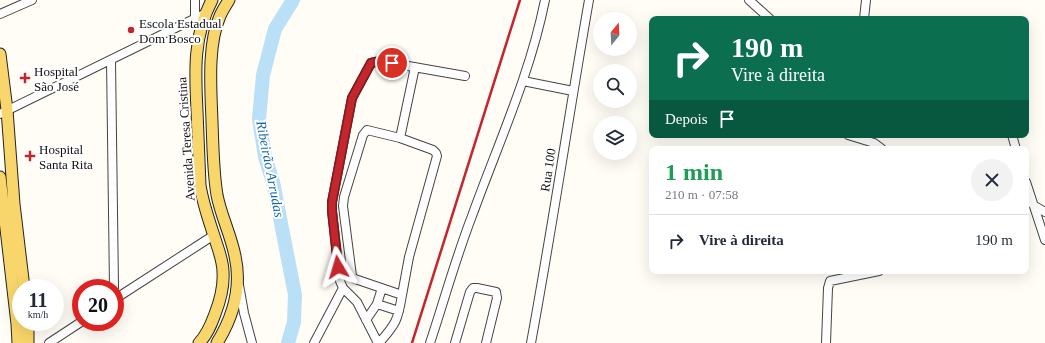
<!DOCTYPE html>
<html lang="pt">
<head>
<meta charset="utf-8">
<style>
	body { margin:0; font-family:"Times New Roman",serif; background:#f2f2f3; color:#1f2937; height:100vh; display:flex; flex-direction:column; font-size:15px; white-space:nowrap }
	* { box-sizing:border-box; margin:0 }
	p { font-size:13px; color:#747a83 }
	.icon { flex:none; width:22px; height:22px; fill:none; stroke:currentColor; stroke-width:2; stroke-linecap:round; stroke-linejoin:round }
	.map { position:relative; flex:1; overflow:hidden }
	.panel { position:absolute; left:649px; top:146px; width:380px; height:128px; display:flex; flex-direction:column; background:#fff; border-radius:8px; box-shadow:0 4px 16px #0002 }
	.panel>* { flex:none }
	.guide { position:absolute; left:649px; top:16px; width:380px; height:122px; border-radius:8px; box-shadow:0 4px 16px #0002; background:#0b6e4f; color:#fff; overflow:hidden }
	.needle { width:26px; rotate:18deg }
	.tools { position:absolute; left:593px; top:12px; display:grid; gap:8px }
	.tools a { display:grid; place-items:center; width:44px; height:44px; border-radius:50%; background:#fff; box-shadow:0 4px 16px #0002; font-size:20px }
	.speed { position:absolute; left:12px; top:279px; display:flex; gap:8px; font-size:20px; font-weight:700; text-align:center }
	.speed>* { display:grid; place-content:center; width:52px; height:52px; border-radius:50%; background:#fff; box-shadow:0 4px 16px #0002; line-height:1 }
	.speed small { font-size:10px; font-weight:400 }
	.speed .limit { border:6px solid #d22; background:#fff; color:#111 }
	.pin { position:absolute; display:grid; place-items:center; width:34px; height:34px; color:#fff; margin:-17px; border:2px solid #fff; border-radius:50%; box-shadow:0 1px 4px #0007 }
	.me { position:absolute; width:44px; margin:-22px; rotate:353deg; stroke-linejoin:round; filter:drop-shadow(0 0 3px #0008) }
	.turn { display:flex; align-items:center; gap:14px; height:84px; padding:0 16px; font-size:18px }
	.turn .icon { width:52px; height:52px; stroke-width:2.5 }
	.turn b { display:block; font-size:28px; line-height:34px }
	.then { display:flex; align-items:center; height:38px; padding:0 16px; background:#0003; gap:8px; font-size:15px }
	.round { display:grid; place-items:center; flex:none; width:42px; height:42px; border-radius:21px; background:#f2f2f3 }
	.headline { display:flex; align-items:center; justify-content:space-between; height:68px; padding:0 16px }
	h1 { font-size:24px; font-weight:600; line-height:30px; color:#1e9e55 }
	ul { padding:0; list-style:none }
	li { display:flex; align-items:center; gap:12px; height:52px; padding:0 16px; border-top:1px solid #e0e1e3 }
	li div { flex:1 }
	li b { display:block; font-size:15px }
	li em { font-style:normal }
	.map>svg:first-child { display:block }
</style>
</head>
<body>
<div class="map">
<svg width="1045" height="343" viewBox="0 0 1045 343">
	<rect width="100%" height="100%" fill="#fffdf5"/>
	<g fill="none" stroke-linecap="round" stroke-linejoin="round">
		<path stroke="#b9e0f7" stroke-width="14" d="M 288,343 L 294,322 L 295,295 L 273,182 L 265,157 L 259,119 L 263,75 L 275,29 L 293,0"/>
		<defs>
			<path id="minor" d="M 195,0 L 195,18
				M 749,0 L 770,19
				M 0,14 L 32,0
				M 864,19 L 866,0
				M 111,60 L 114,288
				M 523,81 L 573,91
				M 0,114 L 204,14
				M 367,130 L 400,138 L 433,150 L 436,153 L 437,156 L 409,257 L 402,295 L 355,279 L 352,276 L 343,206 L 344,197 L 363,135 Z
				M 848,135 L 874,143 L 882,149
				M 1012,135 L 1016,149
				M 400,138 L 415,67
				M 1026,182 L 1045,240
				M 1033,205 L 1045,212
				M 239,285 L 244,313 L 252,343
				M 115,299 L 214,235
				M 377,304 L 399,311
				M 366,320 L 377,304 L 382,288
				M 49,343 L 81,322
				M 314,343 L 343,288
				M 378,343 L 357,302 L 343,288 L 340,281 L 332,211 L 332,202 L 352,98 L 371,63 L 380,61 L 465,76
				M 379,343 C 396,324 398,320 402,295
				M 430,343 C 444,301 456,257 472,216 C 498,144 530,75 545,0
				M 455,343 L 470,292 L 473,288 L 477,288 L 496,292 L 497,298 L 486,343
				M 531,343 C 552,229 569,114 589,0
				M 826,343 L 828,288 L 830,281 L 879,271"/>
			<path id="major" d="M 0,54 L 7,110 L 14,204 L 24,288
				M 0,177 L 17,324 L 18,343
				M 28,343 L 28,322
				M 199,343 C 207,335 211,325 215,314 C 220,301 224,286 223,272 C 223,262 219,251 216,242 C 210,223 203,205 200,185 C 199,161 198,136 197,111 C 195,72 193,36 212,0
				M 217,343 C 233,317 242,287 235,256 C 231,235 221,216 217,195 C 213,171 213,146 212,122 C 211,90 207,45 220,16 C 222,11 226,5 229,0"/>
		</defs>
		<use href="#minor" stroke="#444" stroke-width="10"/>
		<use href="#major" stroke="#222" stroke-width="13"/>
		<use href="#minor" stroke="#fff" stroke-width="8"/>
		<use href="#major" stroke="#f9d66b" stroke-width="11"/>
		<path stroke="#c4262e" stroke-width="2.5" d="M 412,343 L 520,0"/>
	</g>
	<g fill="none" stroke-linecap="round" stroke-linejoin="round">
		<defs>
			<path id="route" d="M 338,267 L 332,211 L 332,202 L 352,98 L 371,63 L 380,61 L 392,63"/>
		</defs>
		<use href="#route" stroke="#7f191e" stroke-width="10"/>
		<use href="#route" stroke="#c4262e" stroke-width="7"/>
	</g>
	<g fill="#c4262e" stroke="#fff" stroke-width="1.5">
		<circle cx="131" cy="30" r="4"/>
		<path d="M23 72h4v4h4v4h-4v4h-4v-4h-4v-4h4z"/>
		<path d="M28 150h4v4h4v4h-4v4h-4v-4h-4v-4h4z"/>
	</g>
	<g text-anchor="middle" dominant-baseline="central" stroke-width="4" stroke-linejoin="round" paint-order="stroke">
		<g font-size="13" fill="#111" stroke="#fff" text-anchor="start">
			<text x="139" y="23">Escola Estadual<tspan x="139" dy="15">Dom Bosco</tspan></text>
			<text x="34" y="71">Hospital<tspan x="34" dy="15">São José</tspan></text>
			<text x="39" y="149">Hospital<tspan x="39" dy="15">Santa Rita</tspan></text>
		</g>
		<g font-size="13" fill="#111" stroke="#fff">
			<text transform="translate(186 139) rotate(-94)">Avenida Teresa Cristina</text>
			<text transform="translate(548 170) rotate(-81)">Rua 100</text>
		</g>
		<g font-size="14" font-style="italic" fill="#1768a6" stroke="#fff">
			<text transform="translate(270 169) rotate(79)">Ribeirão Arrudas</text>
		</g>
	</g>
</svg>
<div class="tools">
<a><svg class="needle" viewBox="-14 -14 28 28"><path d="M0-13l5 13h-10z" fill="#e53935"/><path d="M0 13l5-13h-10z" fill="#747a83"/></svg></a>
<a><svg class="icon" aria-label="search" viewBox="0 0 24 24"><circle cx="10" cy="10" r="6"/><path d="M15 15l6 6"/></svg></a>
<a><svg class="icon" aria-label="layers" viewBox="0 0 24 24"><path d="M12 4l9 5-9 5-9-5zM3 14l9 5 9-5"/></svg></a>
</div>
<div class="speed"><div>11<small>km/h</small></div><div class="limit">20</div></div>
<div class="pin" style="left:392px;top:63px;background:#d93025"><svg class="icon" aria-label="arrive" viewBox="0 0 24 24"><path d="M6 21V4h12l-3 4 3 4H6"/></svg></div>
<svg class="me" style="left:338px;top:267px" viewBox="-20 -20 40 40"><path d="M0-17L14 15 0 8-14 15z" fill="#c4262e" stroke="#fff" stroke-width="4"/></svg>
<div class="guide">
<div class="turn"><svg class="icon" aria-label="right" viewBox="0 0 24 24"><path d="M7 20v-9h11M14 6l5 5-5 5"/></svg><div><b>190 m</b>Vire à direita</div></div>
<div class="then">Depois<svg class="icon" aria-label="arrive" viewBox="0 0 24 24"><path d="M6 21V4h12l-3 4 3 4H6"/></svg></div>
</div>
<section class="panel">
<div class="headline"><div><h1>1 min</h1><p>210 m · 07:58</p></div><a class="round"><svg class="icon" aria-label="close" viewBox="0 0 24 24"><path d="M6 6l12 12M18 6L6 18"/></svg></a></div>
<ul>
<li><svg class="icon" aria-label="right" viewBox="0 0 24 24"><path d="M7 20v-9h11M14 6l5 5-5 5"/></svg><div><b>Vire à direita</b></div><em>190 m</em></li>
</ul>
</section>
</div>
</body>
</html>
